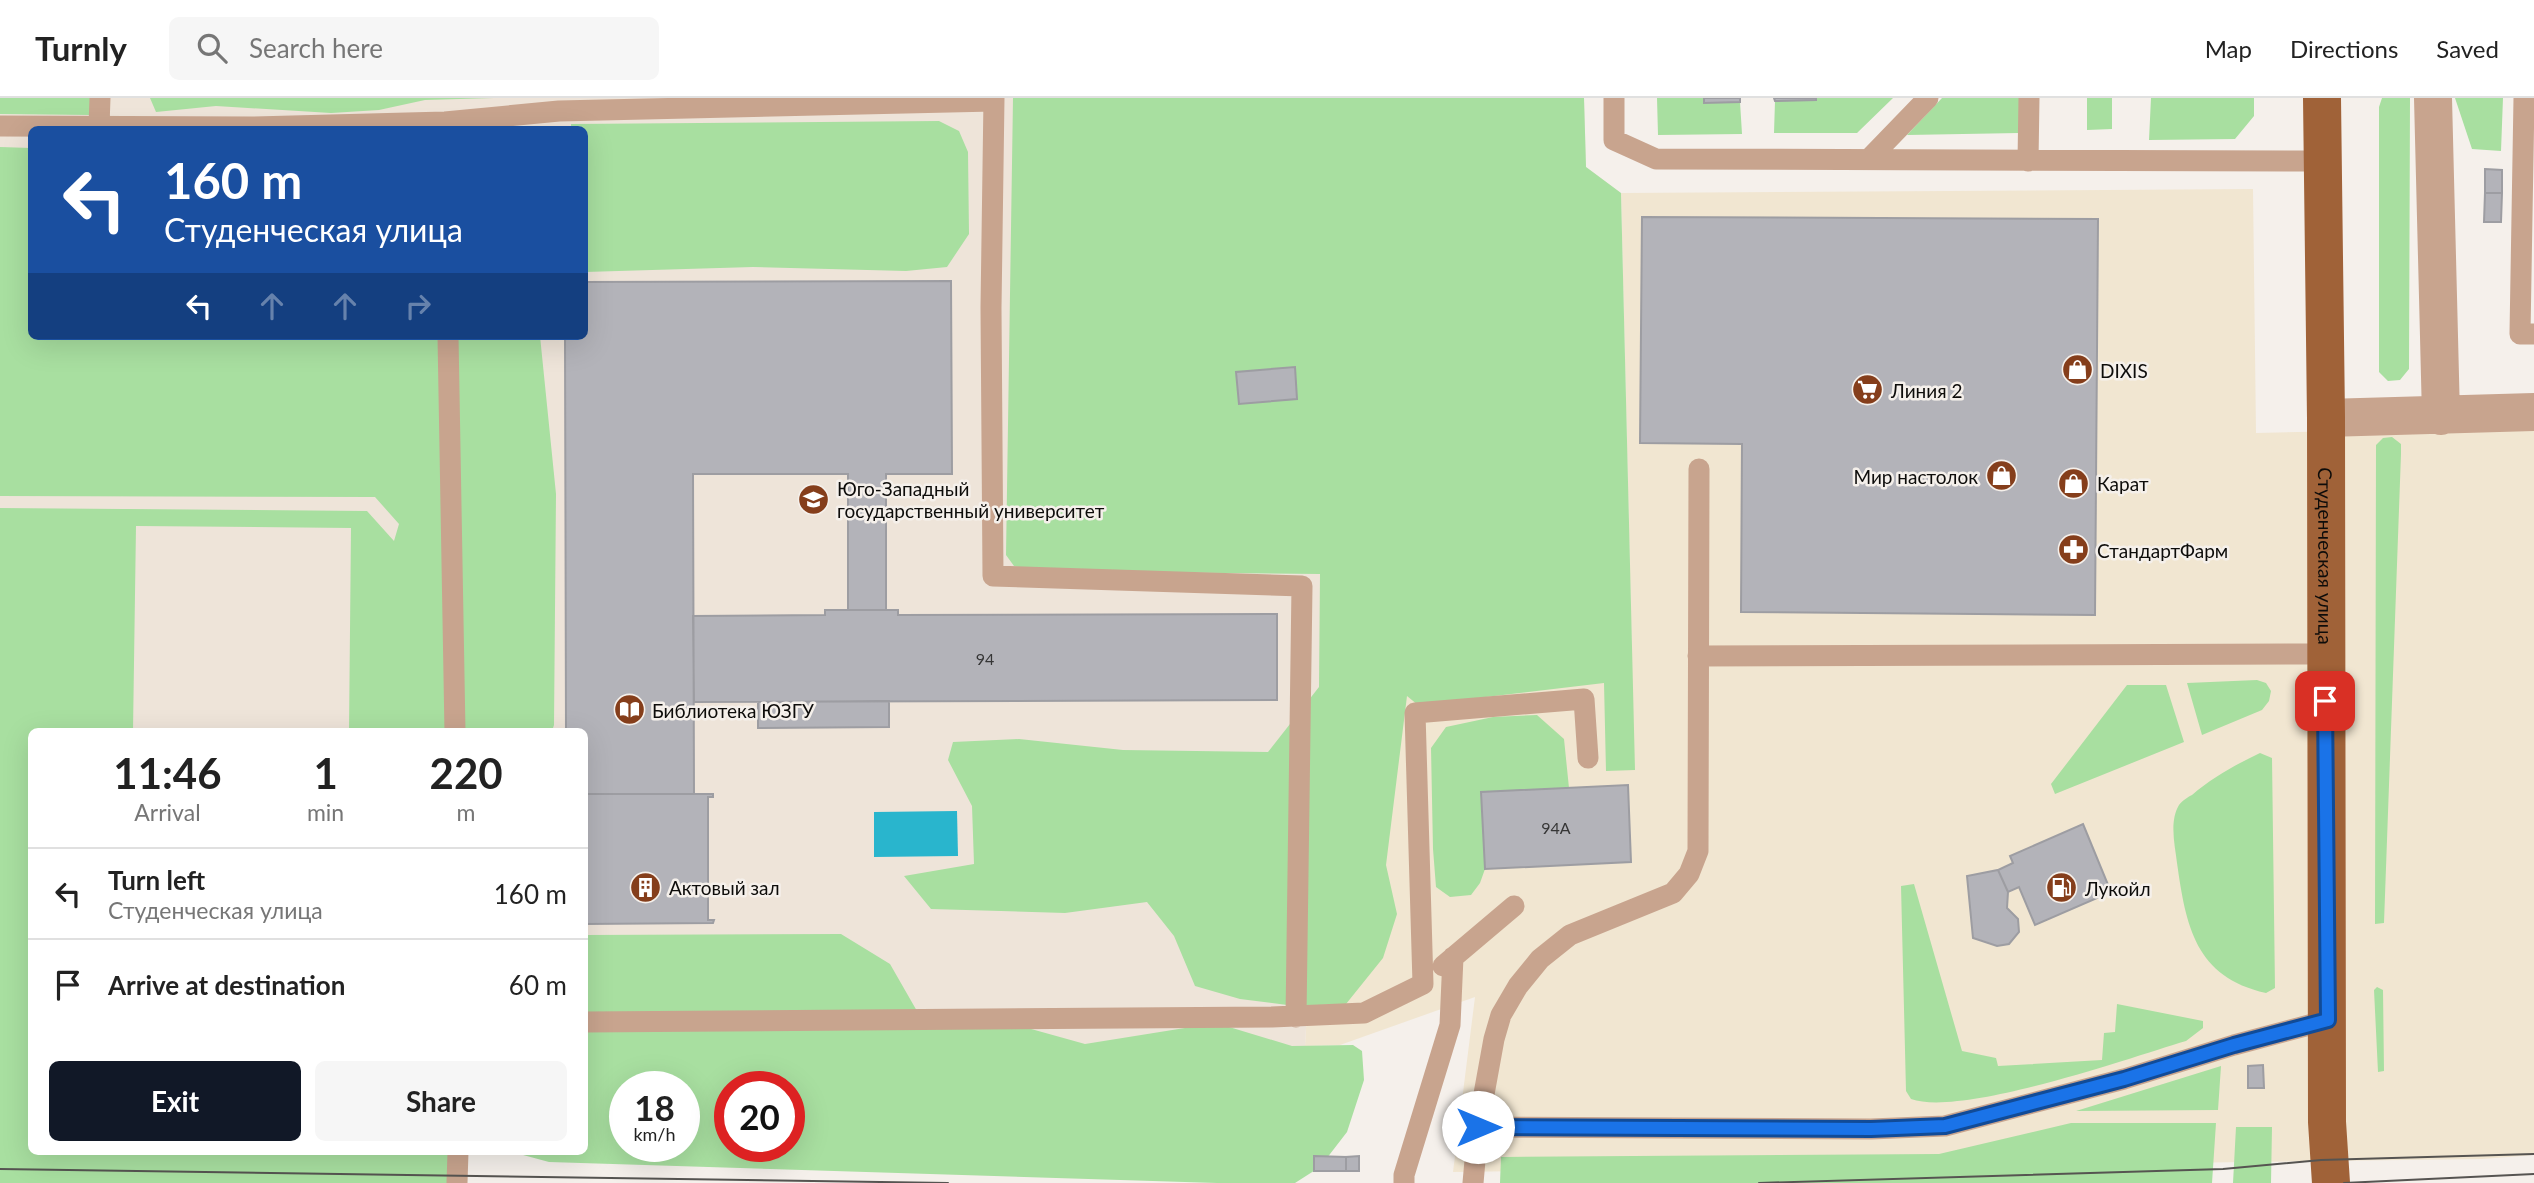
<!DOCTYPE html>
<html lang="en">
<head>
<meta charset="utf-8">
<style>
	body { margin:0; font-family:Lato,sans-serif; background:#f6f6f6; color:#222; height:100vh; display:flex; flex-direction:column; font-size:26px; white-space:nowrap }
	* { box-sizing:border-box; margin:0 }
	p { font-size:23px; color:#767676 }
	.icon { flex:none; width:38px; height:38px; fill:none; stroke:currentColor; stroke-width:2; stroke-linecap:round; stroke-linejoin:round }
	.map { position:relative; flex:1; overflow:hidden }
	.panel { position:absolute; left:28px; top:630px; width:560px; height:427px; display:flex; flex-direction:column; background:#fff; border-radius:10px; box-shadow:0 7px 28px #0002 }
	.panel>* { flex:none }
	.hud { position:absolute; left:28px; top:28px; width:560px; height:214px; border-radius:10px; box-shadow:0 7px 28px #0002; background:#1a4fa0; color:#fff; overflow:hidden }
	.speed { position:absolute; left:609px; top:973px; display:flex; gap:14px; font-size:35px; font-weight:700; text-align:center }
	.speed>* { display:grid; place-content:center; width:91px; height:91px; border-radius:50%; background:#fff; box-shadow:0 7px 28px #0002; line-height:1 }
	.speed small { font-size:18px; font-weight:400 }
	.speed .limit { border:10px solid #d22; background:#fff; color:#111 }
	.pin { position:absolute; display:grid; place-items:center; width:60px; height:60px; color:#fff; margin:-30px; border-radius:14px; box-shadow:0 4px 10px #0006 }
	.me { position:absolute; width:77px; margin:-38px; rotate:90deg; stroke-linejoin:round; filter:drop-shadow(0 0 5px #0008) }
	.turn { display:flex; align-items:center; gap:24px; height:147px; padding:0 21px; font-size:32px }
	.turn .icon { width:91px; height:91px; stroke-width:2.5 }
	.turn b { display:block; font-size:49px; line-height:60px }
	.lanes { display:flex; align-items:center; height:66px; padding:0 21px; background:#0003; justify-content:center; gap:35px; direction:ltr }
	.lanes .off { opacity:.35 }
	.eta { display:flex; justify-content:space-evenly; align-items:center; height:119px; text-align:center }
	.eta b { font-size:42px; font-weight:700; line-height:49px }
	.action { display:flex; gap:14px; margin-top:auto; padding:14px 21px }
	.action a { flex:1; height:80px; border-radius:10px; background:#111827; color:#fff; font-size:28px; font-weight:700; line-height:80px; text-align:center }
	.action a+a { background:#f6f6f6; color:#222 }
	ul { padding:0; list-style:none }
	li { display:flex; align-items:center; gap:21px; height:91px; padding:0 21px; border-top:2px solid #e0e0e0 }
	li div { flex:1 }
	li b { display:block; font-size:26px }
	li em { font-style:normal }
	header { display:flex; align-items:center; gap:42px; box-sizing:border-box; height:98px; padding:0 35px; background:#fff; border-bottom:2px solid #e0e0e0 }
	header strong { font-size:33px }
	nav { display:flex; gap:38px; margin-inline-start:auto; font-size:24px }
	.search { width:490px; height:63px; background:#f6f6f6; display:flex; align-items:center; gap:18px; box-sizing:border-box; padding:0 24px; border-radius:10px; color:#767676; font-size:26px }
	.map>svg:first-child { display:block }
</style>
</head>
<body>
<header>
<strong>Turnly</strong>
<div class="search"><svg class="icon" aria-label="search" viewBox="0 0 24 24"><circle cx="10" cy="10" r="6"/><path d="M15 15l6 6"/></svg>Search here</div>
<nav><a>Map</a><a>Directions</a><a>Saved</a></nav>
</header>
<div class="map">
<svg width="2534" height="1085" viewBox="0 0 2534 1085">
	<rect width="100%" height="100%" fill="#f5f0eb"/>
	<path fill="#f1e6d1" d="M 2253,91 L 2256,335 L 2534,329 L 2534,1057 L 2482,1061 L 1453,1074 L 1475,899 L 1340,947 L 1305,948 L 1325,592 L 1632,564 L 1621,95 Z"/>
	<path fill="#eee4d9" fill-rule="evenodd" d="M 0,0 L 1584,0 L 1586,69 L 1621,95 L 1325,592 L 1305,948 L 1301,1060 L 585,1048 L 584,634 L 32,634 L 0,998 ZM 32,32 L 584,32 L 584,238 L 32,238 ZM 625,989 L 684,989 L 684,1048 L 625,1048 ZM 730,989 L 789,989 L 789,1048 L 730,1048 Z"/>
	<path fill="#a8dfa0" fill-rule="evenodd" d="M 0,0 L 91,0 L 91,17 L 0,16 Z
		M 150,0 L 494,0 L 425,2 L 379,12 L 331,15 L 216,8 L 156,14 Z
		M 1013,0 L 1584,0 L 1586,69 L 1621,95 L 1635,672 L 1606,673 L 1604,585 L 1418,607 L 1407,598 L 1386,767 L 1397,816 L 1383,860 L 1346,906 L 1295,908 L 1240,901 L 1195,888 L 1174,838 L 1147,804 L 1065,815 L 931,811 L 904,778 L 974,766 L 972,708 L 948,662 L 953,644 L 1019,641 L 1123,652 L 1268,654 L 1319,589 L 1320,476 L 1034,473 L 1014,468 L 1006,457 Z
		M 1657,0 L 1704,0 L 1705,5 L 1740,4 L 1742,36 L 1658,37 Z
		M 1816,0 L 1893,0 L 1857,35 L 1774,35 L 1775,3 L 1815,2 Z
		M 1942,0 L 2020,0 L 2019,35 L 1907,37 Z
		M 2087,0 L 2112,0 L 2112,31 L 2087,32 Z
		M 2151,0 L 2254,0 L 2254,18 L 2235,41 L 2149,42 Z
		M 2382,0 L 2410,0 L 2409,271 L 2400,282 L 2388,283 L 2379,274 L 2379,9 Z
		M 2455,0 L 2503,0 L 2501,53 L 2472,51 Z
		M 939,23 L 959,33 L 968,54 L 969,136 L 947,169 L 906,173 L 753,169 L 585,174 L 584,32 L 571,31 L 571,26 Z
		M 0,49 L 31,50 L 32,238 L 540,238 L 556,396 L 554,627 L 552,633 L 349,633 L 351,430 L 136,428 L 133,633 L 32,634 L 32,1054 L 453,1054 L 453,1085 L 0,1085 L 0,410 L 367,413 L 394,443 L 399,426 L 375,399 L 0,398 Z
		M 2392,339 L 2401,346 L 2401,356 L 2384,825 L 2375,826 L 2376,347 L 2383,340 Z
		M 2257,582 L 2266,585 L 2271,593 L 2269,603 L 2262,612 L 2202,637 L 2187,585 Z
		M 2127,587 L 2166,587 L 2184,644 L 2055,696 L 2051,686 Z
		M 1537,617 L 1564,641 L 1569,690 L 1481,694 L 1485,771 L 1480,785 L 1471,797 L 1450,799 L 1436,789 L 1433,751 L 1431,650 L 1446,629 L 1493,619 Z
		M 2260,655 L 2272,660 L 2275,890 L 2266,895 C 2195,879 2186,828 2177,765 C 2175,747 2169,724 2179,707 C 2182,703 2188,699 2192,697 C 2213,679 2235,667 2260,655 Z
		M 1914,786 L 1962,953 L 1996,960 L 1998,968 L 2102,962 L 2104,935 L 2115,934 L 2117,906 L 2203,923 L 2203,930 L 2186,943 C 2129,960 1962,1019 1911,1001 L 1906,993 L 1901,788 Z
		M 841,836 L 890,866 L 925,927 L 1024,929 L 1085,946 L 1216,925 L 1292,948 L 1353,947 L 1362,953 L 1364,982 L 1347,1034 L 1320,1069 L 1295,1085 L 1217,1085 L 549,1064 L 512,1054 L 584,1054 L 585,837 ZM 625,989 L 684,989 L 684,1048 L 625,1048 ZM 730,989 L 789,989 L 789,1048 L 730,1048 Z
		M 2377,889 L 2383,892 L 2384,973 L 2378,974 L 2374,892 Z
		M 2221,968 L 2218,1012 L 2076,1013 Z
		M 2071,1025 L 2216,1025 L 2212,1085 L 1500,1085 L 1501,1059 L 1939,1056 Z
		M 2236,1029 L 2272,1029 L 2271,1085 L 2233,1085 Z"/>
	<path fill="#29b5cd" d="M 957,713 L 958,758 L 874,759 L 874,714 Z"/>
	<path fill="#b3b3b9" stroke="#9d9da2" stroke-width="2" d="M 1704,0 L 1740,0 L 1740,4 L 1704,5 Z
		M 1774,0 L 1816,0 L 1816,2 L 1775,3 Z
		M 2485,71 L 2502,72 L 2502,95 L 2485,95 Z
		M 2485,95 L 2502,95 L 2501,124 L 2484,124 Z
		M 1642,119 L 2098,121 L 2095,517 L 1741,514 L 1742,346 L 1640,345 Z
		M 951,183 L 952,376 L 886,376 L 886,512 L 848,512 L 848,376 L 693,376 L 694,696 L 584,696 L 584,634 L 566,634 L 565,238 L 584,238 L 584,184 Z
		M 1295,269 L 1297,301 L 1239,306 L 1236,274 Z
		M 825,512 L 898,512 L 898,517 L 1277,516 L 1277,602 L 694,604 L 693,518 L 825,517 Z
		M 889,603 L 889,629 L 758,630 L 758,604 Z
		M 1628,687 L 1631,764 L 1485,771 L 1481,694 Z
		M 584,696 L 713,696 L 713,699 L 708,699 L 708,822 L 714,822 L 713,825 L 584,826 Z
		M 2083,726 L 2111,794 L 2035,827 L 2019,789 L 2008,794 L 1998,772 L 2013,765 L 2010,758 Z
		M 1998,772 L 2008,794 L 2007,810 L 2018,821 L 2019,834 L 2009,846 L 1997,848 L 1973,840 L 1967,778 Z
		M 2263,967 L 2264,990 L 2248,990 L 2248,968 Z
		M 1314,1058 L 1346,1059 L 1346,1073 L 1314,1073 Z
		M 1359,1058 L 1359,1073 L 1346,1073 L 1346,1059 Z"/>
	<g fill="none" stroke-linecap="round" stroke-linejoin="round">
		<path stroke="#c8a48e" stroke-width="21" d="M 994,0 L 991,210 L 993,478 L 1302,488 L 1296,919
			M 1614,0 L 1614,42 L 1656,61 L 2322,63
			M 2524,0 L 2520,236 L 2534,236
			M 0,28 L 252,29 L 445,24 L 559,13 L 994,3
			M 99,28 L 100,0
			M 1869,61 L 1928,0
			M 2028,63 L 2029,0
			M 448,238 L 455,634
			M 1698,558 L 2324,556
			M 1443,868 L 1514,808
			M 584,924 L 1272,919 L 1364,915 L 1423,886 L 1415,615 L 1584,601 L 1588,660
			M 1478,1029 L 1871,1031 L 1945,1028 L 2124,981 L 2234,947 L 2328,922
			M 457,1085 L 458,1054
			M 1404,1085 L 1404,1077 L 1450,927 L 1453,859
			M 1473,1085 L 1478,1029 L 1494,941 L 1501,917 L 1518,888 L 1540,861 L 1570,837 L 1673,795 L 1689,776 L 1698,753 L 1699,371"/>
		<path stroke="#c8a48e" stroke-width="38" d="M 2433,0 L 2441,318
			M 2326,320 L 2534,314"/>
		<path stroke="#a06238" stroke-width="38" id="s1" d="M 2322,0 L 2326,320 L 2327,1024 L 2331,1085"/>
		<path stroke="#565451" stroke-width="2" d="M 0,1071 L 948,1085
			M 1759,1085 L 2223,1071 L 2321,1062 L 2534,1056
			M 2344,1085 L 2534,1076"/>
	</g>
	<g fill="none" stroke-linecap="round" stroke-linejoin="round">
		<defs>
			<path id="route" d="M 1478,1029 L 1871,1031 L 1945,1028 L 2124,981 L 2234,947 L 2328,922 L 2325,603"/>
		</defs>
		<use href="#route" stroke="#114b97" stroke-width="18"/>
		<use href="#route" stroke="#1a73e8" stroke-width="12"/>
	</g>
	<defs>
		<symbol id="shop-disc" viewBox="-11 -11 22 22"><circle r="9.5" fill="#853e1b" stroke="#f5f0eb"/><path d="M-5-2.5h2.3a2.7 3.5 0 0 1 5.4 0H5L5.5 6h-11ZM-1.5-2.5h3a1.5 2.3 0 0 0-3 0Z" fill="#fff"/></symbol>
		<symbol id="supermarket-disc" viewBox="-11 -11 22 22"><circle r="9.5" fill="#853e1b" stroke="#f5f0eb"/><path d="M-6-5.5h2.5l.6 2H6L4.5 2H-2.5L-4.4-4H-6ZM-1.5 3.2a1.3 1.3 0 1 0 .1 0ZM3 3.2a1.3 1.3 0 1 0 .1 0Z" fill="#fff"/></symbol>
		<symbol id="university-disc" viewBox="-11 -11 22 22"><circle r="9.5" fill="#853e1b" stroke="#f5f0eb"/><path d="M0-5L7-2L0 1L-7-2ZM-4 1L0 2.5L4 1V4Q0 6-4 4Z" fill="#fff"/></symbol>
		<symbol id="pharmacy-disc" viewBox="-11 -11 22 22"><circle r="9.5" fill="#853e1b" stroke="#f5f0eb"/><path d="M-2-6h4v4h4v4h-4v4h-4v-4h-4v-4h4Z" fill="#fff"/></symbol>
		<symbol id="library-disc" viewBox="-11 -11 22 22"><circle r="9.5" fill="#853e1b" stroke="#f5f0eb"/><path d="M-6-4Q-3-5.5-.7-3.5V5Q-3 3-6 4ZM6-4Q3-5.5 .7-3.5V5Q3 3 6 4Z" fill="#fff"/></symbol>
		<symbol id="building-disc" viewBox="-11 -11 22 22"><circle r="9.5" fill="#853e1b" stroke="#f5f0eb"/><path d="M-4-6H4V6H1V3H-1V6H-4ZM-2.5-4.3h1.7v1.8h-1.7ZM.8-4.3h1.7v1.8H.8ZM-2.5-1h1.7V.8h-1.7ZM.8-1h1.7V.8H.8Z" fill="#fff"/></symbol>
		<symbol id="fuel-disc" viewBox="-11 -11 22 22"><circle r="9.5" fill="#853e1b" stroke="#f5f0eb"/><path d="M-5.5-6h7V0h2V4h1.3V-2.5L3-4.5l.8-.8L6-3V5H2.5V1h-1V6h-7ZM-4.2-4.7v3.2H.2V-4.7Z" fill="#fff"/></symbol>
	</defs>
	<g fill-rule="evenodd">
		<use href="#shop-disc" x="2060" y="254" width="35" height="35"/>
		<use href="#supermarket-disc" x="1850" y="274" width="35" height="35"/>
		<use href="#shop-disc" x="1984" y="360" width="35" height="35"/>
		<use href="#shop-disc" x="2056" y="368" width="35" height="35"/>
		<use href="#university-disc" x="796" y="384" width="35" height="35"/>
		<use href="#pharmacy-disc" x="2056" y="434" width="35" height="35"/>
		<use href="#library-disc" x="612" y="594" width="35" height="35"/>
		<use href="#building-disc" x="628" y="772" width="35" height="35"/>
		<use href="#fuel-disc" x="2044" y="772" width="35" height="35"/>
	</g>
	<g text-anchor="middle" dominant-baseline="central" stroke-width="5" stroke-linejoin="round" paint-order="stroke">
		<g font-size="16" fill="#363636">
			<text x="985" y="560">94</text>
			<text x="1556" y="729">94А</text>
		</g>
		<g font-size="19" fill="#0d0c0a" stroke="#f5f0eb" text-anchor="start">
			<text x="2100" y="272">DIXIS</text>
			<text x="1891" y="292">Линия 2</text>
			<text x="1978" y="378" text-anchor="end">Мир настолок</text>
			<text x="2097" y="385">Карат</text>
			<text x="837" y="390">Юго-Западный<tspan x="837" dy="22">государственный университет</tspan></text>
			<text x="2097" y="452">СтандартФарм</text>
			<text x="652" y="612">Библиотека ЮЗГУ</text>
			<text x="669" y="789">Актовый зал</text>
			<text x="2085" y="790">Лукойл</text>
		</g>
		<g font-size="19" fill="#0d0c0a" stroke="#f5f0eb">
			<text stroke="none"><textPath href="#s1" startOffset="458">Студенческая улица</textPath></text>
		</g>
	</g>
</svg>
<div class="speed"><div>18<small>km/h</small></div><div class="limit">20</div></div>
<div class="pin" style="left:2325px;top:603px;background:#d93025"><svg class="icon" aria-label="arrive" viewBox="0 0 24 24"><path d="M6 21V4h12l-3 4 3 4H6"/></svg></div>
<svg class="me" style="left:1478px;top:1029px" viewBox="-20 -20 40 40"><circle r="19" fill="#fff"/><path d="M0-13L10 11 0 6-10 11z" fill="#1a73e8"/></svg>
<div class="hud">
<div class="turn"><svg class="icon" aria-label="left" viewBox="0 0 24 24"><path d="M17 20v-9H6M10 6l-5 5 5 5"/></svg><div><b>160 m</b>Студенческая улица</div></div>
<div class="lanes"><svg class="icon" aria-label="left" viewBox="0 0 24 24"><path d="M17 20v-9H6M10 6l-5 5 5 5"/></svg><svg class="icon off" aria-label="ahead" viewBox="0 0 24 24"><path d="M12 20V5M6 11l6-6 6 6"/></svg><svg class="icon off" aria-label="ahead" viewBox="0 0 24 24"><path d="M12 20V5M6 11l6-6 6 6"/></svg><svg class="icon off" aria-label="right" viewBox="0 0 24 24"><path d="M7 20v-9h11M14 6l5 5-5 5"/></svg></div>
</div>
<section class="panel">
<div class="eta">
<div><b>11:46</b><p>Arrival</p></div>
<div><b>1</b><p>min</p></div>
<div><b>220</b><p>m</p></div>
</div>
<ul>
<li><svg class="icon" aria-label="left" viewBox="0 0 24 24"><path d="M17 20v-9H6M10 6l-5 5 5 5"/></svg><div><b>Turn left</b><p>Студенческая улица</p></div><em>160 m</em></li>
<li><svg class="icon" aria-label="arrive" viewBox="0 0 24 24"><path d="M6 21V4h12l-3 4 3 4H6"/></svg><div><b>Arrive at destination</b></div><em>60 m</em></li>
</ul>
<div class="action"><a>Exit</a><a>Share</a></div>
</section>
</div>
</body>
</html>
